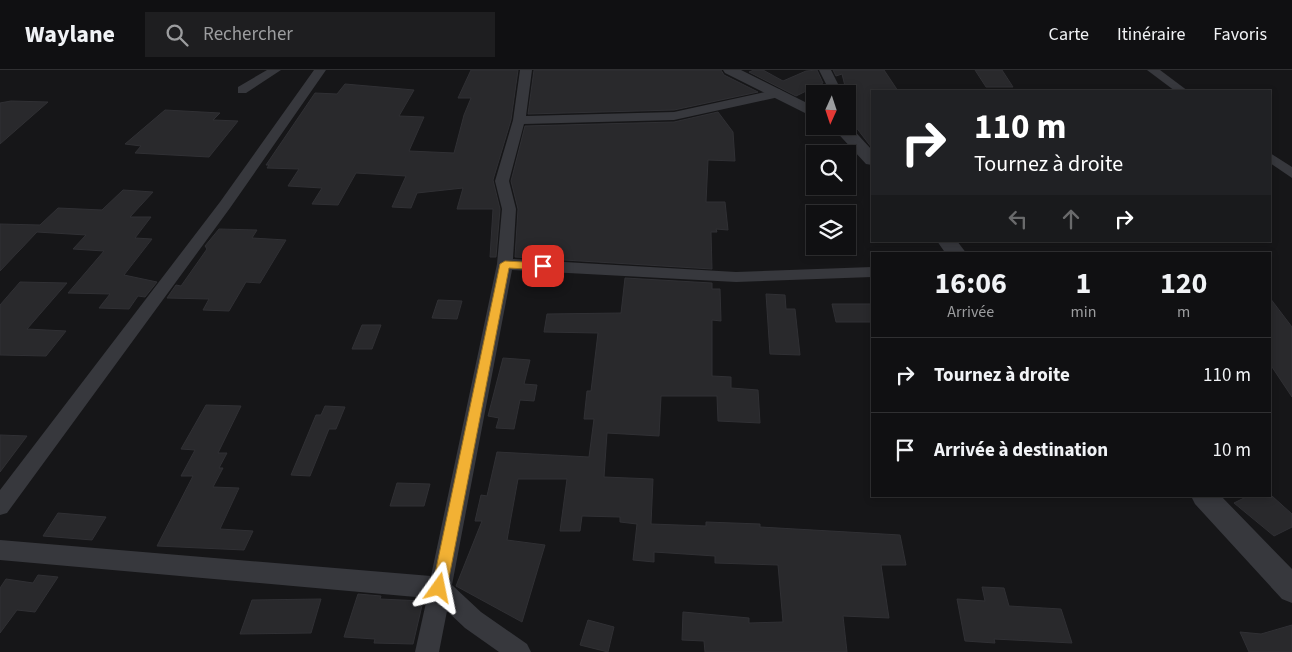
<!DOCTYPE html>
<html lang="fr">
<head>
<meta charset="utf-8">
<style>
	body { margin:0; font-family:"Source Sans 3",sans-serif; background:#1e1e20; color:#f1f3f6; height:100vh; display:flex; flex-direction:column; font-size:19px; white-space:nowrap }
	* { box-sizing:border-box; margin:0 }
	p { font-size:16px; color:#9c9d9f }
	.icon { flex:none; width:28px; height:28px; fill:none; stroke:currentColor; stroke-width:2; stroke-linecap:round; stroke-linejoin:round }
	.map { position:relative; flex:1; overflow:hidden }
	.details { position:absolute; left:871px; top:182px; width:400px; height:245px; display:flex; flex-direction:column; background:#101012; border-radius:0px; box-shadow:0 2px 8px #0003,0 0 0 1px #303032 }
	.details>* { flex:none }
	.banner { position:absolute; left:871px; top:20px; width:400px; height:152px; border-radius:0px; box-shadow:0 2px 8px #0003,0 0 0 1px #303032; background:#202124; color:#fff; overflow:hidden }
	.needle { width:32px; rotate:183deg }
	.fabs { position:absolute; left:806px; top:15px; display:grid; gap:10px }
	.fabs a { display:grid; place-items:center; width:50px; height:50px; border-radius:0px; background:#101012; box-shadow:0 2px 8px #0003,0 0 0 1px #303032; font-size:25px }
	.pin { position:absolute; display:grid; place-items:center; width:42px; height:42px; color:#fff; margin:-21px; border-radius:10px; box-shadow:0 2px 8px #0006 }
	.me { position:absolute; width:55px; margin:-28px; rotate:12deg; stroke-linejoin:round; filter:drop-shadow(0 0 4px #0008) }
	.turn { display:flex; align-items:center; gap:18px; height:105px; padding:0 20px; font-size:22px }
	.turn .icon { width:65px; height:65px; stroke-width:2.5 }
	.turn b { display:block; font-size:35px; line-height:42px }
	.lanes { display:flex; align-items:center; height:48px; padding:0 20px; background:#0003; justify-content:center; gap:25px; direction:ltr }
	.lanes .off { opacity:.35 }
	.eta { display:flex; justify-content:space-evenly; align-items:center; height:85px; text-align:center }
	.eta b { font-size:30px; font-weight:700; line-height:35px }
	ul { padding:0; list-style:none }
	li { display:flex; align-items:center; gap:15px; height:75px; padding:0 20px; border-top:1px solid #303032 }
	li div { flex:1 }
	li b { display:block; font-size:19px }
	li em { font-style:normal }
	header { display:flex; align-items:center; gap:30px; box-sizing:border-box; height:70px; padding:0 25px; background:#101012; border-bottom:1px solid #303032 }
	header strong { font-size:24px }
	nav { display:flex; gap:28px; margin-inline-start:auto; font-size:18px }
	.search { width:350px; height:45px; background:#1e1e20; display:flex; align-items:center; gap:12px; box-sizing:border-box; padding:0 18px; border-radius:0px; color:#9c9d9f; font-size:19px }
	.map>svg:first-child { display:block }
</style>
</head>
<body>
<header>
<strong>Waylane</strong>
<div class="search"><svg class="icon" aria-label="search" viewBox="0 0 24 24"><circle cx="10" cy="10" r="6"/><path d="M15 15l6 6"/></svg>Rechercher</div>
<nav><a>Carte</a><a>Itinéraire</a><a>Favoris</a></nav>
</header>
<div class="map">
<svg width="1292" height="582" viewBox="0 0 1292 582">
	<rect width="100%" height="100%" fill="#161618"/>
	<path fill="#29292c" stroke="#303034" d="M 471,0 L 518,0 L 511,50 L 493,110 L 500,139 L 496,187 L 490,187 L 493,139 L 457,139 L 463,118 L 417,123 L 411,138 L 392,137 L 406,106 L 356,103 L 338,135 L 312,134 L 322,118 L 288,116 L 299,99 L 267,98 L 269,95 L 266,95 L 315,23 L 337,24 L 345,14 L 414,20 L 399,46 L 424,47 L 409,81 L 454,83 L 464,45 L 471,28 L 458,28 Z
		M 534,0 L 721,0 L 724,5 L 758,22 L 674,40 L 528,44 Z
		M 754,0 L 763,0 L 783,11 L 806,1 L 817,0 L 823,13 L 796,26 L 749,2 Z
		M 833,0 L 884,0 L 898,21 L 872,21 L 872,78 L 855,56 L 842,4 L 836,6 Z
		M 975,0 L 1002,0 L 1013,17 L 986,17 Z
		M 11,31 L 48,32 L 0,74 L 0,33 Z
		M 165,40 L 220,43 L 213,50 L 238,51 L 209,87 L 135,83 L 141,76 L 125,74 Z
		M 718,42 L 733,62 L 735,91 L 708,90 L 706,132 L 725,132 L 728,160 L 716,159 L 717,162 L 711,162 L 712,199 L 515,187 L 518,139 L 511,111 L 525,56 L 674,52 Z
		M 123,120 L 153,122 L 130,147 L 151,147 L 135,168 L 152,169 L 124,205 L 157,212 L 145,227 L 138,226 L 129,239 L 99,238 L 110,224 L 68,223 L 104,181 L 73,179 L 86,165 L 37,162 L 0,201 L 0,154 L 40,155 L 58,138 L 102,140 Z
		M 219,159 L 257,160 L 252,168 L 286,170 L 260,213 L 246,212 L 229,241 L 203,240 L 209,229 L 167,228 L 176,215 L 181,216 L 207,179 L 205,176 Z
		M 625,208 L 712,213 L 712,219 L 720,219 L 721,251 L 712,250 L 712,306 L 731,307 L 731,318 L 758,320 L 760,353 L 718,351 L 717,326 L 661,326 L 659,366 L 607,363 L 604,407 L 653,409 L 651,454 L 706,456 L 706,452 L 760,454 L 760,457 L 900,465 L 906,495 L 881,495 L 889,548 L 843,546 L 847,582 L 705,582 L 704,571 L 682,570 L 683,542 L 749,548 L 749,553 L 783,552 L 778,495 L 715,493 L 715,486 L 654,482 L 654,492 L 633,490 L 637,454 L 620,452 L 620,447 L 582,446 L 580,461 L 560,461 L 567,409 L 518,409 L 507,470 L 545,475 L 522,552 L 456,516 L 482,451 L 475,451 L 481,425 L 487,426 L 497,382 L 589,387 L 594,349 L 584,349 L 587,321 L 591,321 L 598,263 L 544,262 L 547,244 L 621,243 Z
		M 20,212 L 67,213 L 27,259 L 66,261 L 46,286 L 0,285 L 0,235 Z
		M 766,224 L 785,225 L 786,239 L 795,239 L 800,285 L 770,284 Z
		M 1270,228 L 1292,257 L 1292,327 L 1270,294 Z
		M 438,230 L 462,231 L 457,249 L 432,248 Z
		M 832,234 L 872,234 L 872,252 L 836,252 Z
		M 362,255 L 381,255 L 372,279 L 352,279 Z
		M 503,288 L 530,290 L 524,314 L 537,315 L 534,331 L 520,330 L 514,359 L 496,358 L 499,348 L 488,346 Z
		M 206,335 L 241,336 L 218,383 L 227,383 L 219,398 L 223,398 L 213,417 L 239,418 L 220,459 L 253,461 L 244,480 L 157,476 L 193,406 L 181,406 L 195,380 L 181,379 Z
		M 325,336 L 345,337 L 336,359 L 329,359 L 310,406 L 291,405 L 316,345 L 321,345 Z
		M 0,365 L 27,366 L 0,402 Z
		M 397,413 L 430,414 L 424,436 L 390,436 Z
		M 1248,426 L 1272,426 L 1292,444 L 1292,457 L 1274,466 L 1234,433 Z
		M 58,443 L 106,447 L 92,470 L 43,466 Z
		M 38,505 L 58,507 L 35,542 L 17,540 L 0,563 L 0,518 L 6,509 L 33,513 Z
		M 982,517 L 1004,518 L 1009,536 L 1061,539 L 1072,573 L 994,569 L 995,573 L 965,571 L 957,529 L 985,531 Z
		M 358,524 L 381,526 L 380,529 L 423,531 L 413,574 L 374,573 L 375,569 L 344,567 Z
		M 321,529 L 311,563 L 240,564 L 252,530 Z
		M 588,550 L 614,557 L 608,582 L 580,575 Z
		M 1292,555 L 1292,582 L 1249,582 L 1240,562 L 1261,564 Z"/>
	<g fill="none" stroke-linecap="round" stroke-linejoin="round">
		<path fill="#37383d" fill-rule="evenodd" d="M 267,0 L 281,0 L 246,23 L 238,23 L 238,17 Z
			M 314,0 L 326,0 L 230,138 L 7,443 L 0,445 L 0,420 L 220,132 Z
			M 520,0 L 532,0 L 526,46 L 674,42 L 779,19 L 785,23 L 779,27 L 674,50 L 524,54 L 509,111 L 516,139 L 513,189 L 736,202 L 872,197 L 872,207 L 736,212 L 512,200 L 452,515 L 481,542 L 527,574 L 531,582 L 499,582 L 465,558 L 447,541 L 439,582 L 415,582 L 427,528 L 0,490 L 0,470 L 431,506 L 497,194 L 502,139 L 495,111 L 513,50 Z
			M 819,0 L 831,0 L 843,24 L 831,24 Z
			M 1147,0 L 1160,0 L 1188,21 L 1175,21 Z
			M 1270,83 L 1292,97 L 1292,108 L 1270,93 Z"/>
		<path fill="#37383d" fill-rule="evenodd" d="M 723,0 L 741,0 L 815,37 L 815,48 L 725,3 Z
			M 848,54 L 872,80 L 872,95 L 866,94 L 831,56 L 848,56 Z
			M 937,171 L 957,171 L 967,184 L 946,184 Z
			M 1191,426 L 1221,426 L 1292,499 L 1292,533 L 1282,529 L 1195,434 Z"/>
	</g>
	<path fill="#f2b134" stroke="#9d7322" d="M 505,191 L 543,193 L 548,196 L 543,200 L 509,198 L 447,518 L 444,523 L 439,525 L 434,523 L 432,518 L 500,194 Z"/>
</svg>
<div class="fabs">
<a><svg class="needle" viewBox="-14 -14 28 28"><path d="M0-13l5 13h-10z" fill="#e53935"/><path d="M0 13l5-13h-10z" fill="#9c9d9f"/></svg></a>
<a><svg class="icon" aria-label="search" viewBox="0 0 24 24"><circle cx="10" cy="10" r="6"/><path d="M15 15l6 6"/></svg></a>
<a><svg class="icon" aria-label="layers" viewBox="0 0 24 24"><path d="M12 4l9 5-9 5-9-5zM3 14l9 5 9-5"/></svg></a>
</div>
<div class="pin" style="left:543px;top:196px;background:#d93025"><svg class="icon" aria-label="arrive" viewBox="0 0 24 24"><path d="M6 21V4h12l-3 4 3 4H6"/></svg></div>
<svg class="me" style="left:439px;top:518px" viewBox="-20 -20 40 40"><path d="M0-17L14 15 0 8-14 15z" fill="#f2b134" stroke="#fff" stroke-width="4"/></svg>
<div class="banner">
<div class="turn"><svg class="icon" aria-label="right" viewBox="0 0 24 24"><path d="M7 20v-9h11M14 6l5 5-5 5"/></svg><div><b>110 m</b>Tournez à droite</div></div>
<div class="lanes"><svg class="icon off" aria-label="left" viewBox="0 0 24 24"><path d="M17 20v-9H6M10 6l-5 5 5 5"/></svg><svg class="icon off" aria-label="ahead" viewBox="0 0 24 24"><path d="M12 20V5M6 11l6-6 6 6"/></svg><svg class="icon" aria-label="right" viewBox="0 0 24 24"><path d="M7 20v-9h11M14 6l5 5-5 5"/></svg></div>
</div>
<section class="details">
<div class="eta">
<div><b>16:06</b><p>Arrivée</p></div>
<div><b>1</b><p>min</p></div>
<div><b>120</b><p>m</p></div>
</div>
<ul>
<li><svg class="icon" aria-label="right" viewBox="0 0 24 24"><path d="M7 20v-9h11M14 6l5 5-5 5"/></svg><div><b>Tournez à droite</b></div><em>110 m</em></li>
<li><svg class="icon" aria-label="arrive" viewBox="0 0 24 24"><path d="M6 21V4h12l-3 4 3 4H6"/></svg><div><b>Arrivée à destination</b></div><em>10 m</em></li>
</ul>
</section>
</div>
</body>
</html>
